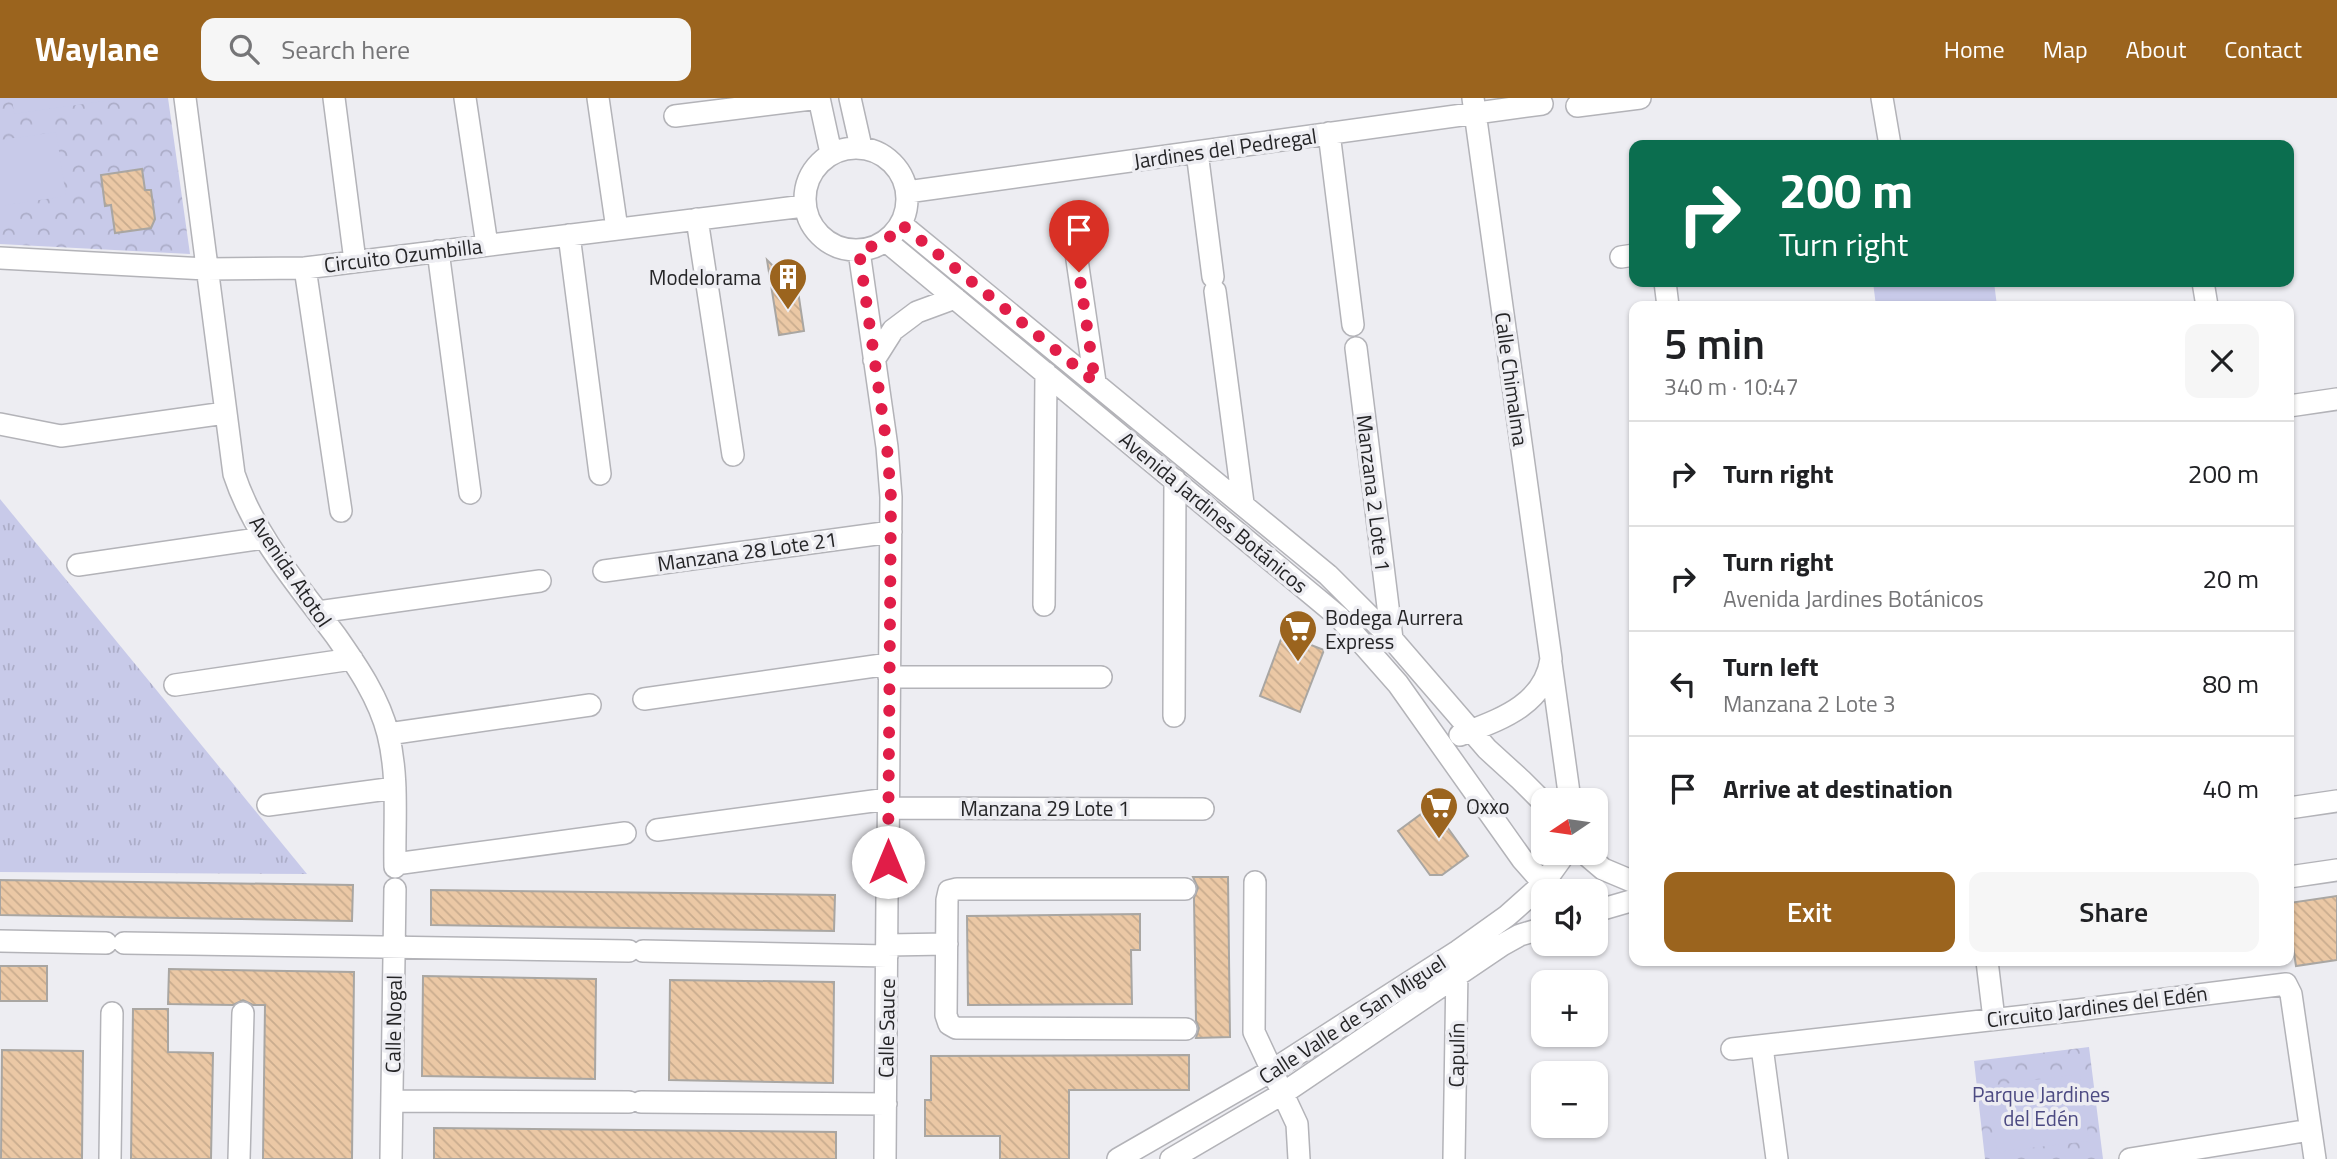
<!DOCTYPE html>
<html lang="en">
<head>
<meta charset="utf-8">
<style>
	body { margin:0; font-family:"Titillium Web",sans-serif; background:#f6f6f6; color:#202124; height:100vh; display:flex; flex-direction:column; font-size:26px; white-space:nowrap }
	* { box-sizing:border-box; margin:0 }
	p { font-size:23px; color:#757577 }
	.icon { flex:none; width:38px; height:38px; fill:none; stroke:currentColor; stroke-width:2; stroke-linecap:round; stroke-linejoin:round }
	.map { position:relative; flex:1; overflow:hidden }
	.details { position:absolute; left:1629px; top:203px; width:665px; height:665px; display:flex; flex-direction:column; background:#fff; border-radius:14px; box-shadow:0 2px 5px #0004 }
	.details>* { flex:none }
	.hud { position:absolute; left:1629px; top:42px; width:665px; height:147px; border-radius:14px; box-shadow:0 2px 5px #0004; background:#0b6e4f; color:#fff; overflow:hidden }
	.needle { width:46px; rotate:257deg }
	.tools { position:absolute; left:1531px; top:690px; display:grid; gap:14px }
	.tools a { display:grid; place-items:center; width:77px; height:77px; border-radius:14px; background:#fff; box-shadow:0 2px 5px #0004; font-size:35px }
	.pin { position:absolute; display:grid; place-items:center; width:60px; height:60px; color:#fff; margin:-72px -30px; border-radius:50% 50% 50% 0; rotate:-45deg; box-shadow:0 0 7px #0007 }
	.pin .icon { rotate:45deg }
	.me { position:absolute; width:77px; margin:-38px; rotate:0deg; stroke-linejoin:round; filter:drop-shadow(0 0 5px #0008) }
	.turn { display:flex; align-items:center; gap:24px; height:147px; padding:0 35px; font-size:32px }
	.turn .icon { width:91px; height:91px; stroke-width:2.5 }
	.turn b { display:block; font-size:49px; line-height:60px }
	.round { display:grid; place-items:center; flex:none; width:74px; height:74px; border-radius:14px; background:#f6f6f6 }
	.overview { display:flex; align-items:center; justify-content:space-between; height:119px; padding:0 35px }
	h1 { font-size:42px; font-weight:600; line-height:52px }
	.button { display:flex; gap:14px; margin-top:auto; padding:14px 35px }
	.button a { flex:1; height:80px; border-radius:14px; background:#9b641e; color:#fff; font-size:28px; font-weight:600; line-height:80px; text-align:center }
	.button a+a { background:#f6f6f6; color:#202124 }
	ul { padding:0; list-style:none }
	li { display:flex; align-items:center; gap:21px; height:105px; padding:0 35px; border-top:2px solid #e0e0e0 }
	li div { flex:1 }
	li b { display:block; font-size:26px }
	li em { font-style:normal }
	header { display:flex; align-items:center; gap:42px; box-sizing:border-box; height:98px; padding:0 35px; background:#9b641e; color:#fff }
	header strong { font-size:33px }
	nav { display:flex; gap:38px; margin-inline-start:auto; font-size:24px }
	.search { width:490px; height:63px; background:#f6f6f6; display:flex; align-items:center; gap:18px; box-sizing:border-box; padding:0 24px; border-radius:14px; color:#757577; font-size:26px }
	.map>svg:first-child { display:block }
</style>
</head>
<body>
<header>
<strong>Waylane</strong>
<div class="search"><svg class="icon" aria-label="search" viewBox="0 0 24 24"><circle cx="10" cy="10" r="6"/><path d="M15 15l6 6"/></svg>Search here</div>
<nav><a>Home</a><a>Map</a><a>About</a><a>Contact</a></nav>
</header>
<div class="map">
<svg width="2337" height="1061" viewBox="0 0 2337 1061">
	<defs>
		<pattern id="grass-tufts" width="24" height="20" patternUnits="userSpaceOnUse" patternTransform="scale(1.75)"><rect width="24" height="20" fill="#c8cae9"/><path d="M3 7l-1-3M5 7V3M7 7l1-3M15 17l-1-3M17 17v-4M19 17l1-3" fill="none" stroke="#acadc8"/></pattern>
		<pattern id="park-crowns" width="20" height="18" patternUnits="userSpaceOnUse" patternTransform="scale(1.75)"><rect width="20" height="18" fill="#c8cae9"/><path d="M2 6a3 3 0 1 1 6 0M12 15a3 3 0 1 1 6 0" fill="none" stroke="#acadc8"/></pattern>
		<pattern id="building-back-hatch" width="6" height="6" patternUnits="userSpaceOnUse" patternTransform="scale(1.75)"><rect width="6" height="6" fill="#ebc8a5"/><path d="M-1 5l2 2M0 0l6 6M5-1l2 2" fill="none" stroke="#c9ac8e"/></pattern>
	</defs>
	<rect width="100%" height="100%" fill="#ededf2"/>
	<path fill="url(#grass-tufts)" d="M 0,401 L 307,776 L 0,774 Z"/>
	<path fill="url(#park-crowns)" d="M 0,0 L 168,0 L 190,156 L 0,146 Z
		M 1873,184 L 1994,184 L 1997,208 L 1876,208 Z
		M 2089,949 L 2103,1061 L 1985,1061 L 1974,963 Z"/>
	<path fill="#c8cae9" d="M 12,0 L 105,0 L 105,3 L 14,16 Z
		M 56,34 L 66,98 L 0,108 L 0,42 Z
		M 1904,184 L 1977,184 L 1980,208 L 1892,208 L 1889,186 Z
		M 2080,976 L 2089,1043 L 1997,1054 L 1988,988 Z"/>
	<path fill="url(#building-back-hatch)" stroke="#a9a6a2" stroke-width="2" d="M 142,71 L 145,92 L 151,92 L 155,121 L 151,130 L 115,135 L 111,107 L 105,108 L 101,77 Z
		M 767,162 L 798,193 L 804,233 L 779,237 Z
		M 1283,536 L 1324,552 L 1300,614 L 1260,598 Z
		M 1432,708 L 1468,758 L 1442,777 L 1430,777 L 1398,733 Z
		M 1193,779 L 1228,779 L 1230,939 L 1196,940 L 1199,930 L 1196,923 L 1194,800 L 1198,790 Z
		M 0,782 L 353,787 L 352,823 L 0,817 Z
		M 431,792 L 835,797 L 834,833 L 431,827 Z
		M 2337,798 L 2337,862 L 2296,868 L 2289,822 L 2289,805 Z
		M 1140,816 L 1140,852 L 1131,852 L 1132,906 L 968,907 L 967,818 Z
		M 0,868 L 47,868 L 47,903 L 0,903 Z
		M 169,871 L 354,874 L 352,1061 L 263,1061 L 265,907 L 253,907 L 243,902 L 233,907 L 168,906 Z
		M 423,878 L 596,881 L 595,981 L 422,978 Z
		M 670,882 L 834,884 L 833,985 L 669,982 Z
		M 133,911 L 168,911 L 168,954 L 213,955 L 211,1061 L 131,1061 Z
		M 2,952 L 83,953 L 82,1061 L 1,1061 Z
		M 1189,957 L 1189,992 L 1069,992 L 1069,1061 L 1000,1061 L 1000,1038 L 925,1038 L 925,1002 L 931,1002 L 931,958 Z
		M 434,1030 L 836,1034 L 836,1061 L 434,1061 Z"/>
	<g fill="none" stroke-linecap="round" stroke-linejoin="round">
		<defs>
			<path id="minor" d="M 185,0 L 234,376 C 254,437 298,487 336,538 C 357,568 379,600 388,636 C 399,680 394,725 395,769
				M 334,0 L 355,163
				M 465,0 L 487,147
				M 598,0 L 617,131
				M 850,0 L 861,49
				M 1882,0 L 1890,47
				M 1577,8 L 1640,0
				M 675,18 L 819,0 L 831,55
				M 1329,35 L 1353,227
				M805 101a51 51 0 1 1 102 0a51 51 0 1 1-102 0Z
				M 1197,54 L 1213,179
				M 907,94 L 1542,6
				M 697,121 L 733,357
				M 901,126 L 1328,477 L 1392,541 L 1487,651 L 1521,682 L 1544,705
				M 569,137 L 600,376
				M 886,143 L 1339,519 L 1398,586 L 1522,761 L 1550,793
				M 438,153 L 470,395
				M 859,153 L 887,349 L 891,399 L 888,764
				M 1076,155 L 1095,284
				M 1621,159 L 1634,157
				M 0,160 L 206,171 L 305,170 L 804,108
				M 305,170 L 341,413
				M 1665,184 L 1668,208
				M 2203,184 L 2207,208
				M 1215,193 L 1243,405
				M 1356,250 L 1392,541
				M 874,262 L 893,232 L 917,214 L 955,200
				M 2289,308 L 2337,301
				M 0,326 L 61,338 L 225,315
				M 78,467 L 264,440
				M 604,473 L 891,434
				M 1044,507 L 1046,275
				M 318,514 L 540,483
				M 1551,565 L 1570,702
				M 889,579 L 1101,579
				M 175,587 L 352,561
				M 644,601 L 889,566
				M 1174,618 L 1175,382
				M 388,636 L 590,607
				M 1460,637 C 1498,622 1544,608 1551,561 L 1473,0
				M 268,707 L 395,690
				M 888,710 L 1203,711
				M 2289,710 L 2337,703
				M 657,732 L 888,701
				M 1583,754 L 1603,771 L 1634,784
				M 395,766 L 625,735
				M 2289,779 L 2337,772
				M 1255,784 L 1254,934 L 1297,1026 L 1299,1061
				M 1185,791 L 957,791 L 949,793 L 947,802 L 946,917 L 949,926 L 956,930 L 1186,931
				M 1596,813 L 1634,802
				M 0,843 L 106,845
				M 124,845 L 629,853
				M 887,847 L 947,846
				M 643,853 L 887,858
				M 1987,863 L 1994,921
				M 1762,949 L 1777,1061
				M 1732,951 L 2078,912 L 2286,886 L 2291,896 L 2315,1061
				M 392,1003 L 629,1004
				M 641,1004 L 886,1006
				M 110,1061 L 112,915
				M 239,1061 L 243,915
				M 391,1061 L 395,791
				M 885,1061 L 887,798
				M 1118,1061 L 1271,973 L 1458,853 L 1507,818 L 1543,786 L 1566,754
				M 1171,1061 L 1282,996 L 1502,847 L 1520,837 L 1544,830
				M 1454,1061 L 1457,871
				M 2130,1061 L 2310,1032"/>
		</defs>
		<use href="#minor" stroke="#b3b3b8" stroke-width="24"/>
		<use href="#minor" stroke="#fff" stroke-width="21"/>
	</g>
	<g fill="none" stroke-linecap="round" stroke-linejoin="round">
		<path stroke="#e11d48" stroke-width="12" stroke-dasharray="0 21.6" d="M 888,764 L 891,399 L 887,349 L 859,153 L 886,143 L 901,126 L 1095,284 L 1079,174"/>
	</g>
	<defs>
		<symbol id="building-pin" viewBox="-11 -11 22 30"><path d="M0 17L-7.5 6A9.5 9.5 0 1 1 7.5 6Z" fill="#9b641e" stroke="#ededf2"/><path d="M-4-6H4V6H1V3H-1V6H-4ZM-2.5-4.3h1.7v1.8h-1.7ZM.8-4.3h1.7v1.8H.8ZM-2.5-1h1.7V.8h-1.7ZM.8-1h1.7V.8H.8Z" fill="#fff"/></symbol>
		<symbol id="supermarket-pin" viewBox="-11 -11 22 30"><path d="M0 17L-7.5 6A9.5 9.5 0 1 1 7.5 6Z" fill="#9b641e" stroke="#ededf2"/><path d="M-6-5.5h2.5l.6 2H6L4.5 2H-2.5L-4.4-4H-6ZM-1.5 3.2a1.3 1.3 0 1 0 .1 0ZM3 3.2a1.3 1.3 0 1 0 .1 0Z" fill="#fff"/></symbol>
	</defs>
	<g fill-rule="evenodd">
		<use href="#building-pin" x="766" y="157" width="44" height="60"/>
		<use href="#supermarket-pin" x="1276" y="509" width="44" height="60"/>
		<use href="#supermarket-pin" x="1417" y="686" width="44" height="60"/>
	</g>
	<g text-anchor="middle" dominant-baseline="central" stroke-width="7" stroke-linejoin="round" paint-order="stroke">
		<g font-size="21" fill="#252527" stroke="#ededf2">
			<text transform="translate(1225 50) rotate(-8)">Jardines del Pedregal</text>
			<text transform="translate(403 157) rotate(-7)">Circuito Ozumbilla</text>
			<text transform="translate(1512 281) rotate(82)">Calle Chimalma</text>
			<text transform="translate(1374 395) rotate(83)">Manzana 2 Lote 1</text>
			<text transform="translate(1214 414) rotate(40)">Avenida Jardines Botánicos</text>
			<text transform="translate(747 453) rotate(-8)">Manzana 28 Lote 21</text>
			<text transform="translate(291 473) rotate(56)">Avenida Atotol</text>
			<text x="1045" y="710">Manzana 29 Lote 1</text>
			<text transform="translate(2097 908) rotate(-7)">Circuito Jardines del Edén</text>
			<text transform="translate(1352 921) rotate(-33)">Calle Valle de San Miguel</text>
			<text transform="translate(393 926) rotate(-89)">Calle Nogal</text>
			<text transform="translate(886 930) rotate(-89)">Calle Sauce</text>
			<text transform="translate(1456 957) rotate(-89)">Capulín</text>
		</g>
		<g font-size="21" fill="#252527" stroke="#ededf2" text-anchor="start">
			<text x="761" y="179" text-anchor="end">Modelorama</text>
			<text x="1325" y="519">Bodega Aurrera<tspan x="1325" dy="24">Express</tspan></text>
			<text x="1466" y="708">Oxxo</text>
		</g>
		<g font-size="21" fill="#4c4a82" stroke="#ededf2">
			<text x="2041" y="996">Parque Jardines<tspan x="2041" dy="24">del Edén</tspan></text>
		</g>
	</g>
</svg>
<div class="tools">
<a><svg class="needle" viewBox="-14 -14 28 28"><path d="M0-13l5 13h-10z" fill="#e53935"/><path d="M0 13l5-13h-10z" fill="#757577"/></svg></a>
<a><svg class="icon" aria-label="sound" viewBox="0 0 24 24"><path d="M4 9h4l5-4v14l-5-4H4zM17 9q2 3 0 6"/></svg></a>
<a>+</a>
<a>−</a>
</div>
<div class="pin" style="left:1079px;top:174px;background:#d93025"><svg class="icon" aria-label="arrive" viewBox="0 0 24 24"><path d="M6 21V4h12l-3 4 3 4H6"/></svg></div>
<svg class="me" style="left:888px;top:764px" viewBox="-20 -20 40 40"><circle r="19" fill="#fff"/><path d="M0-13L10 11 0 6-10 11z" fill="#e11d48"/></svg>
<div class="hud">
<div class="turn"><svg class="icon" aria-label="right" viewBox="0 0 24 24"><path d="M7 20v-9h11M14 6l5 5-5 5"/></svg><div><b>200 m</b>Turn right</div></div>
</div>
<section class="details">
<div class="overview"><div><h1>5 min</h1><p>340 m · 10:47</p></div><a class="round"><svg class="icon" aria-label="close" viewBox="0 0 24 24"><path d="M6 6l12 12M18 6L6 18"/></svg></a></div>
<ul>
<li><svg class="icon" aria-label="right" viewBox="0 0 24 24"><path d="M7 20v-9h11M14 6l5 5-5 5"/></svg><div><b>Turn right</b></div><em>200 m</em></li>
<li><svg class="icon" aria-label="right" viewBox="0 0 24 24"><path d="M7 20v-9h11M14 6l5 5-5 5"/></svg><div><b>Turn right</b><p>Avenida Jardines Botánicos</p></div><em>20 m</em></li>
<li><svg class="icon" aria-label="left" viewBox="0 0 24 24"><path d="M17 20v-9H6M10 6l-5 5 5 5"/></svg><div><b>Turn left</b><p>Manzana 2 Lote 3</p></div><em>80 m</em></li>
<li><svg class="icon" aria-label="arrive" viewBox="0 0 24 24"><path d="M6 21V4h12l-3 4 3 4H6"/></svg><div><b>Arrive at destination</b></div><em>40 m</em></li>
</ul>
<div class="button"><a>Exit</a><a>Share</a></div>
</section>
</div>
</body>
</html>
